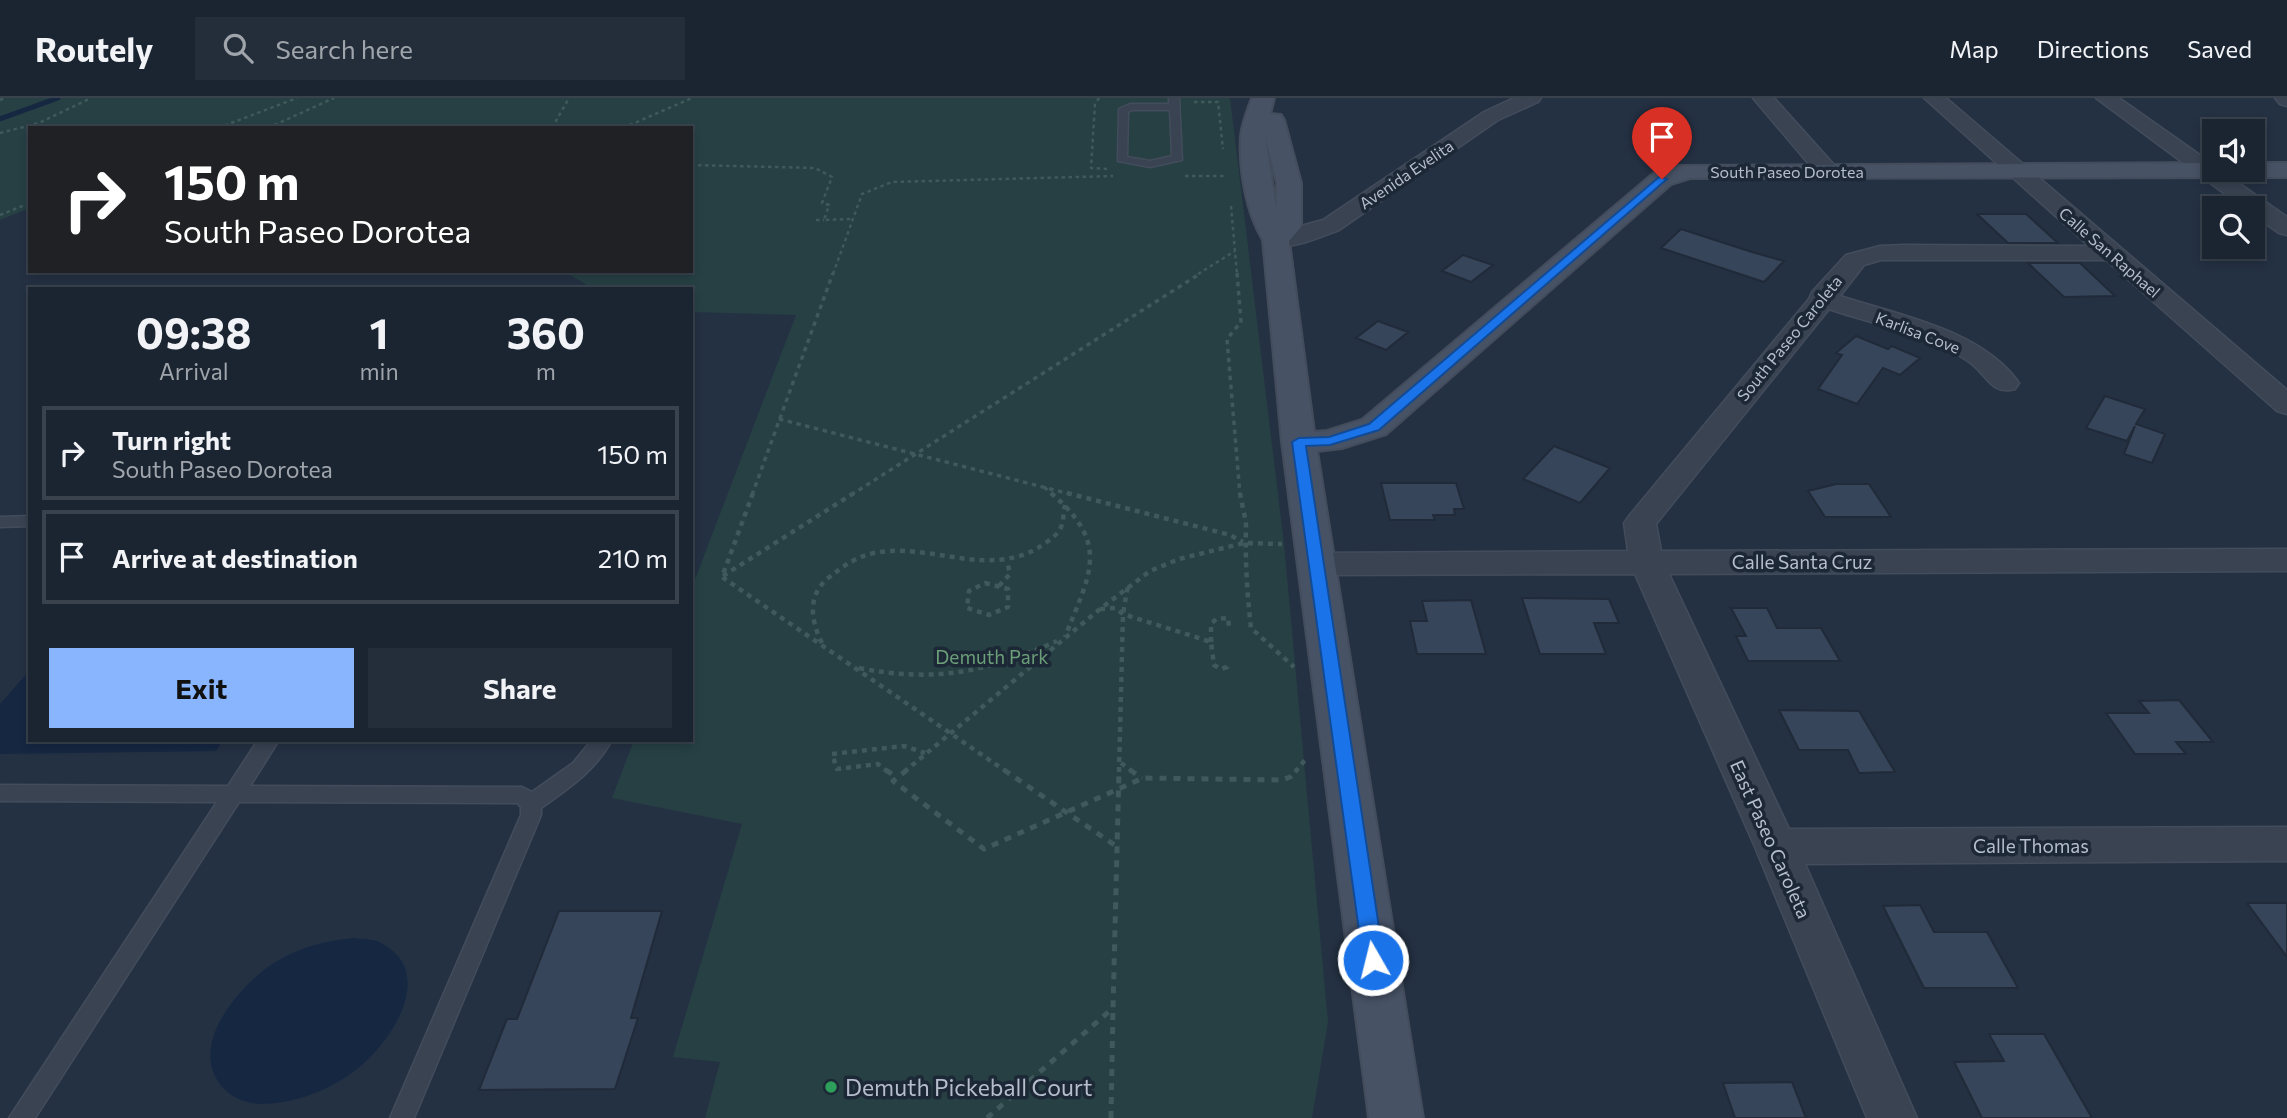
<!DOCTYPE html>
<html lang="en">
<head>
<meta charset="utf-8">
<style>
	body { margin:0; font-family:Commissioner,sans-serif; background:#242d3a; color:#f1f3f6; height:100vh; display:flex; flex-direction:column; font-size:26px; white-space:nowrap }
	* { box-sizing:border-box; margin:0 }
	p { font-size:23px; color:#a0a5ac }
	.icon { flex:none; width:38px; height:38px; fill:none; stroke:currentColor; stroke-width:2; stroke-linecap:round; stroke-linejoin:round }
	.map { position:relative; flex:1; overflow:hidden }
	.drawer { position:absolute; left:28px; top:189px; width:665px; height:455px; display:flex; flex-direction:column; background:#1b2532; border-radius:0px; box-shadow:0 4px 10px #0003,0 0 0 2px #39424d }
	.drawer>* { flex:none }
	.top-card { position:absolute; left:28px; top:28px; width:665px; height:147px; border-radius:0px; box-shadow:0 4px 10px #0003,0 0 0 2px #39424d; background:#202124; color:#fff; overflow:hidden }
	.fabs { position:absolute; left:2202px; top:21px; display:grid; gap:14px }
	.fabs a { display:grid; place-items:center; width:63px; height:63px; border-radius:0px; background:#1b2532; box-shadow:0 4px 10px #0003,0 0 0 2px #39424d; font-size:35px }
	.pin { position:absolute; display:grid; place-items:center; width:60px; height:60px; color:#fff; margin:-72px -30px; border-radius:50% 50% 50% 0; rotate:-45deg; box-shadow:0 0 7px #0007 }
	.pin .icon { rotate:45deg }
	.me { position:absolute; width:77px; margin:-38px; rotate:352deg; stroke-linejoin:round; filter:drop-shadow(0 0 5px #0008) }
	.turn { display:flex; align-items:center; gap:24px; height:147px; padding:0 21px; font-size:32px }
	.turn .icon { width:91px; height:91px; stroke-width:2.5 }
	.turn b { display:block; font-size:49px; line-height:60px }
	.eta { display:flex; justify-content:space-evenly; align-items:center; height:119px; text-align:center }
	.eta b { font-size:42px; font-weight:700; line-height:49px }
	.cta { display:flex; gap:14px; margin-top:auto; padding:14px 21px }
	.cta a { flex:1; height:80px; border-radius:0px; background:#89b4fe; color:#111; font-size:28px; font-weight:700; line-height:80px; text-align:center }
	.cta a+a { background:#242d3a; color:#f1f3f6 }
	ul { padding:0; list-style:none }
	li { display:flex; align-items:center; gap:21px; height:94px; margin:0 14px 10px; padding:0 7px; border:4px solid #39424d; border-radius:0px }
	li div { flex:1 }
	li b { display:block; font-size:26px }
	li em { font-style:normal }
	header { display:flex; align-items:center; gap:42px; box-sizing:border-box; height:98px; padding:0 35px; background:#1b2532; border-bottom:2px solid #39424d }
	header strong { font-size:33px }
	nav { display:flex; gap:38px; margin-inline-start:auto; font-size:24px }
	.search { width:490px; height:63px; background:#242d3a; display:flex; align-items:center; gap:18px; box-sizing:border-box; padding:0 24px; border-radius:0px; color:#a0a5ac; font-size:26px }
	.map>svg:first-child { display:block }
</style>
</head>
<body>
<header>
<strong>Routely</strong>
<div class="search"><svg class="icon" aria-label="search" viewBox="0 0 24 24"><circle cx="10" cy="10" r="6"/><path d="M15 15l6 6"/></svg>Search here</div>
<nav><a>Map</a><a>Directions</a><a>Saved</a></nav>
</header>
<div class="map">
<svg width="2287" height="1020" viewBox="0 0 2287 1020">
	<rect width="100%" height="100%" fill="#243143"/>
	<path fill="#264044" d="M 0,0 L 1230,0 L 1284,446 L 1328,924 L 1312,1020 L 705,1020 L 720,964 L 673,959 L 742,726 L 612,700 L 634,642 L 691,642 L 691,492 L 796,217 L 691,214 L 691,191 L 594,191 L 563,173 L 691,173 L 691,30 L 30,30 L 30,110 L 0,122 Z"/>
	<path fill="#162742" d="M 30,572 L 30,642 L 223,642 L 216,653 L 0,656 L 0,606 Z
		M 353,840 C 361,841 372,841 379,844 C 442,874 387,952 349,977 C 322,995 292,1006 259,1006 C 244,1005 228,998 219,985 C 192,946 234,896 264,872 C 290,852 321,843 353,840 Z"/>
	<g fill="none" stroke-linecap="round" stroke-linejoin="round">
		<path stroke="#162742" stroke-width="5" d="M 0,21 L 58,0"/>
	</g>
	<path fill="#364559" stroke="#202a39" stroke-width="2" d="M 1977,116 L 2026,116 L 2058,145 L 2008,145 Z
		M 1681,131 L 1752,154 L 1784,163 L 1764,184 L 1661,150 Z
		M 1463,157 L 1493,167 L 1471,184 L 1442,173 Z
		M 2028,165 L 2080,165 L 2115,198 L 2064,199 Z
		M 1378,223 L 1408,234 L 1386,252 L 1356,240 Z
		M 1856,238 L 1888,251 L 1892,248 L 1920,260 L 1900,277 L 1883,270 L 1857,306 L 1818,291 L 1842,257 L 1836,255 Z
		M 2105,298 L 2145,311 L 2136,326 L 2165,336 L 2152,365 L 2124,356 L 2135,328 L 2127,343 L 2086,330 Z
		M 1554,348 L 1610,370 L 1580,405 L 1523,381 Z
		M 1381,385 L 1456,385 L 1464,411 L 1454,411 L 1455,417 L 1433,417 L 1435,422 L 1390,422 Z
		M 1836,386 L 1869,386 L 1891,419 L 1825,419 L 1808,393 Z
		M 1522,500 L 1609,501 L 1619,525 L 1594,525 L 1606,556 L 1540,556 Z
		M 1471,502 L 1486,556 L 1417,556 L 1410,523 L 1427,523 L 1422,503 Z
		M 1731,510 L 1767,510 L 1777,530 L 1821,530 L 1840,563 L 1748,563 L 1736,538 L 1746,538 Z
		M 2179,602 L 2213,644 L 2176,644 L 2186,656 L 2135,656 L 2106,615 L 2149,615 L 2139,603 Z
		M 1779,612 L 1859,613 L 1895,674 L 1859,675 L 1848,652 L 1799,652 Z
		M 2247,805 L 2287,805 L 2287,859 Z
		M 1920,807 L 1934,834 L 1987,834 L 2018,890 L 1924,890 L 1883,808 Z
		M 559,813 L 662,813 L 631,920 L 638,920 L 615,991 L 479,992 L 507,921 L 517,921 Z
		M 1989,936 L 2044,936 L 2092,1020 L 1982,1020 L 1954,964 L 2004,963 Z
		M 1792,984 L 1806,1020 L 1735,1020 L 1723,985 Z"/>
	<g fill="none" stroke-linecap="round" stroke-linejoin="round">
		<defs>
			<path id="lane" d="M 1169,0 L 1179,0 L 1182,62 L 1150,69 L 1118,63 L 1119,11 L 1130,6 L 1169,6 ZM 1132,12 L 1170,12 L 1172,58 L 1150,63 L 1127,59 L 1128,14 Z
				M 30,418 L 30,428 L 0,429 L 0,419 Z
				M 258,642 L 279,642 L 250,688 L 522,689 L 532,694 L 573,665 L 592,642 L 612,642 C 595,673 569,690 541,710 L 541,717 L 414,1020 L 390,1020 L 521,717 L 521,709 L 517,705 L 239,704 L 35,1020 L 9,1020 L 217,704 L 0,703 L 0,687 L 228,688 Z"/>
			<path id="street" d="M 1514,0 L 1541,0 L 1538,4 L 1498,22 L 1339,132 C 1318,140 1290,153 1267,147 L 1264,142 L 1267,137 L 1323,122 L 1484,14 Z
				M 1753,0 L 1774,0 L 1835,68 L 1838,73 L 1835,78 L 1819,78 Z
				M 1924,0 L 1946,0 L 2287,292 L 2287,316 L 2277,313 L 2106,162 L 1881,162 L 1864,167 L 1840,198 C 1898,217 1982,232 2019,285 L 2015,291 C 1992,297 1988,279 1972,266 C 1938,240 1870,225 1829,211 L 1656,426 L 1661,453 L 2287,451 L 2287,473 L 1669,476 L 1789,731 L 2287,729 L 2287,763 L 1805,766 L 1917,1020 L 1867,1020 L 1755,749 L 1635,476 L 1317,477 L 1305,474 L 1300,466 L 1305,458 L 1317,455 L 1628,453 L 1624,425 L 1629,418 L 1809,201 L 1812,194 L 1846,157 L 1880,148 L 1904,147 L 2089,148 Z
				M 2096,0 L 2119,0 L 2214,67 L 2214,72 L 2220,72 L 2287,119 L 2287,137 L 2279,135 L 2252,116 L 2252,110 L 2244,110 Z
				M 2275,0 L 2287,0 L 2287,8 L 2280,6 Z"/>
			<path id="secondary" d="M 1252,0 L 1274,0 L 1270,16 L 1281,17 L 1284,22 L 1301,85 L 1301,129 L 1289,143 L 1314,334 L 1327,333 L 1362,322 L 1653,76 L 1679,68 L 2214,65 L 2214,72 L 2252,72 L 2252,65 L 2287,65 L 2287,79 L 1690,80 L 1671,86 L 1386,336 L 1342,350 L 1317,353 L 1423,1020 L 1369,1020 L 1282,344 L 1263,142 C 1246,114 1239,71 1241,38 C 1242,25 1248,12 1252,0 ZM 1265,38 L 1277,85 L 1276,110 Z"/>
		</defs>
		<use href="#lane" stroke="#434c5b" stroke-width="3"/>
		<use href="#street" stroke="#434c5b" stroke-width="3"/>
		<use href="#secondary" stroke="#434c5b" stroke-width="4"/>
		<path stroke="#40595b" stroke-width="2.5" stroke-dasharray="3.5 3.5" stroke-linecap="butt" d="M 1099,0 L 1095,6 L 1091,70 L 1107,71
			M 0,2 L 5,0
			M 1194,4 L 1218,4 L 1223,51
			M 218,30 L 297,0
			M 268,30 L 334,0
			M 552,30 L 569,0
			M 623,30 L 692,0
			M 0,35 L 39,25 L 91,0
			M 691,67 L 815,70 L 832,79 L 822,105 L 829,107 L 824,122 L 853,121
			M 1185,78 L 1226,78
			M 1231,108 L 1237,176
			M 0,117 L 30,105
			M 816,122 L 824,122
			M 833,176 L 862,96 L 892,84 L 1113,78
			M 1198,176 L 1235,153"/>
		<path stroke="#40595b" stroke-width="3.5" stroke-dasharray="4.5 4.5" stroke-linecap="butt" d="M 1237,175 L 1241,224 L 1227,241 L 1240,397
			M 779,321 L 1074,397
			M 1044,389 L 1053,397
			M 752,397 L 833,175
			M 851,397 L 1201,175"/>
		<path stroke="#40595b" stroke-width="4.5" stroke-dasharray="5 5" stroke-linecap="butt" d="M 753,395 L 722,479 L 1007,674
			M 1051,395 C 1112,447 1089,477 1065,539
			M 1067,395 L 1230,437 L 1243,444
			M 1240,395 C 1241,403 1246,422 1246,427 C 1245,462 1247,495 1251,530 L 1294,569
			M 723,478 L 854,395
			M 985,485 L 1008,491 L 1008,509 L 989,517 L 967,510 L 969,493 Z
			M 999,488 L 1010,476 L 1007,463
			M 1100,511 L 1115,510 L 1123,516 L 1211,544 L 1214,567 L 1221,571 L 1227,569 L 1226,565
			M 1211,544 L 1211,526 L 1216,521 L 1228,520 L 1229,529
			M 822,545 C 811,523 807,499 827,481 C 842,469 855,459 874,455 C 929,444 985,480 1038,450 C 1045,445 1054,440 1059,433 C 1064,426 1063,415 1065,407
			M 859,570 C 936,585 986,574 1057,543
			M 1121,665 L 1133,674
			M 888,674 L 878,666 L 837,671 L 832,656 L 904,648 L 925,655
			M 904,674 L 1100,511 L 1150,473 L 1179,461 L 1244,445 L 1282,446
			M 1119,674 L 1123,516 L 1128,487
			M 1295,674 L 1305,662"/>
		<path stroke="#40595b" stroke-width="5" stroke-dasharray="7 7" stroke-linecap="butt" d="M 886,672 L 896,679
			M 907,672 L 893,683 L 984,751 L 1143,680 L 1282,682 L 1290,679 L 1296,672
			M 1004,672 L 1119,750
			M 1130,672 L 1142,680
			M 987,1020 L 1113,910 L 1119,672
			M 1111,1020 L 1113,911"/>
		<use href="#lane" fill="#394352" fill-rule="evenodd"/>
		<use href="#street" fill="#394352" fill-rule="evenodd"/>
		<use href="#secondary" fill="#475265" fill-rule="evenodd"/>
	</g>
	<path fill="#1a73e8" stroke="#114b97" stroke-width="2" d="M 1659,79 L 1667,81 L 1379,332 L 1330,347 L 1306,348 L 1384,862 L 1381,869 L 1373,872 L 1366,869 L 1363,862 L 1292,344 L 1299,340 L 1329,339 L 1369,326 Z"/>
	<circle fill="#2e9e5b" stroke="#1d2837" stroke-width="2.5" cx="831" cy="989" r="7"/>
	<g text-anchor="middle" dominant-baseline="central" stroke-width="7" stroke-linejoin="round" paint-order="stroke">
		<g font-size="16" fill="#b6becc" stroke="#1d2837">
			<text x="1787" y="73">South Paseo Dorotea</text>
			<text transform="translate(1406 76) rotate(-34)">Avenida Evelita</text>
			<text transform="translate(2110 154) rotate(41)">Calle San Raphael</text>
			<text transform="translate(1918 234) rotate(21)">Karlisa Cove</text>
			<text transform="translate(1789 240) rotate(-51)">South Paseo Caroleta</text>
		</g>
		<g font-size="19" fill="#b6becc" stroke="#1d2837">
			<text x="1802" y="463">Calle Santa Cruz</text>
			<text transform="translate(1771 741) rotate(66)">East Paseo Caroleta</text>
			<text x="2031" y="747">Calle Thomas</text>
		</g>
		<g font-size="19" fill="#6b9f78" stroke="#1d2837">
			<text x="992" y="558">Demuth Park</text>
		</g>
		<g font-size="23" fill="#b6becc" stroke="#1d2837" text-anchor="start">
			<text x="845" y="989">Demuth Pickeball Court</text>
		</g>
	</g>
</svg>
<div class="fabs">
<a><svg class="icon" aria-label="sound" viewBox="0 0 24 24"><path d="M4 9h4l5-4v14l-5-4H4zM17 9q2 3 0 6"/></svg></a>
<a><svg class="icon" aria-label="search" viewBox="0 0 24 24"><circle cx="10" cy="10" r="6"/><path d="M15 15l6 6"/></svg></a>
</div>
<div class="pin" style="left:1662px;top:81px;background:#d93025"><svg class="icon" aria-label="arrive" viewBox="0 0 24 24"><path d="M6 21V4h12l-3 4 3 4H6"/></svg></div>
<svg class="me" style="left:1373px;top:862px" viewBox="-20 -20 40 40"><circle r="17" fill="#1a73e8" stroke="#fff" stroke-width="3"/><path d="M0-11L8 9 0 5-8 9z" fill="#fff"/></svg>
<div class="top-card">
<div class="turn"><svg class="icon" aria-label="right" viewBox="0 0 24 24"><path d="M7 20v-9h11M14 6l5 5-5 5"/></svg><div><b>150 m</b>South Paseo Dorotea</div></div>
</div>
<section class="drawer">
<div class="eta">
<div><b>09:38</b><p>Arrival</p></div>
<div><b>1</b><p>min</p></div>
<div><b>360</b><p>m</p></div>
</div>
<ul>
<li><svg class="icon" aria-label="right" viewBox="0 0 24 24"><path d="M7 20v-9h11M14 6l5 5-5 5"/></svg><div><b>Turn right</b><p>South Paseo Dorotea</p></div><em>150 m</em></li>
<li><svg class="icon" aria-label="arrive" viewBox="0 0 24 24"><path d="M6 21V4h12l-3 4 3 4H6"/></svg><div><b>Arrive at destination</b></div><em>210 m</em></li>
</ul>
<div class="cta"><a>Exit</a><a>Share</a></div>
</section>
</div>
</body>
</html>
